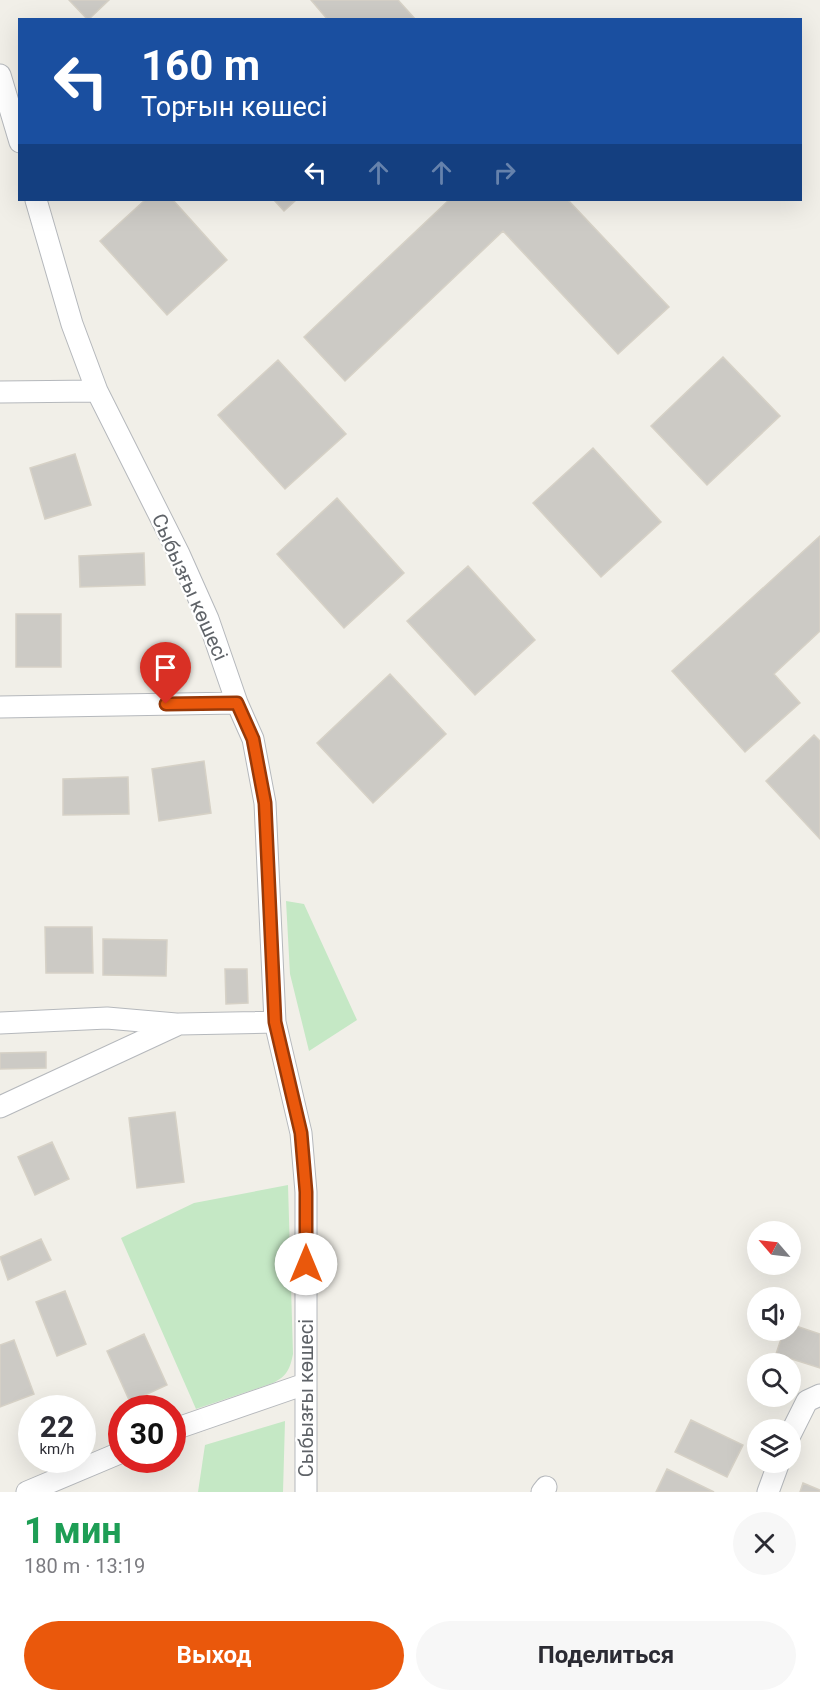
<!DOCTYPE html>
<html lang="ru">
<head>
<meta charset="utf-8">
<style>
	body { margin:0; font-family:Roboto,sans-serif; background:#f7f7f7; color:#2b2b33; height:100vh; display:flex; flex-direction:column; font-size:22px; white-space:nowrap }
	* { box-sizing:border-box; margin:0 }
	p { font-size:20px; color:#7c7c81 }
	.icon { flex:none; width:33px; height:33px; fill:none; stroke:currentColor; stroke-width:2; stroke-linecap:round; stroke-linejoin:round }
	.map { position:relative; height:1492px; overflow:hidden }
	.drawer { display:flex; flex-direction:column; background:#fff; flex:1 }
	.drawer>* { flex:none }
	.top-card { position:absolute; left:18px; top:18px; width:784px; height:183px; border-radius:0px; box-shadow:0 6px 24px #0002; background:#1a4fa0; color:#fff; overflow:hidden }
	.needle { width:39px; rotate:298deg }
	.fabs { position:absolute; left:747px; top:1221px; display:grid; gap:12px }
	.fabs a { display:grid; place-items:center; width:54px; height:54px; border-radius:50%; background:#fff; box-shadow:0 6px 24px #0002; font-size:30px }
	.speed { position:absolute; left:18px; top:1395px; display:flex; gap:12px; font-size:30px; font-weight:700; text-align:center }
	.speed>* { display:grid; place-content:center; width:78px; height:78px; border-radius:50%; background:#fff; box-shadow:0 6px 24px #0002; line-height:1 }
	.speed small { font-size:15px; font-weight:400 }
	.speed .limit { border:9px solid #d22; background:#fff; color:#111 }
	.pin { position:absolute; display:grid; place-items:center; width:51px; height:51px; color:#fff; margin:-62px -26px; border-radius:50% 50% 50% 0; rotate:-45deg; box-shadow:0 0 6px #0007 }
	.pin .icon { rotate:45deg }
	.me { position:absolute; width:66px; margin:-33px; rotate:0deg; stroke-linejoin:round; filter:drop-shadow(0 0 4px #0008) }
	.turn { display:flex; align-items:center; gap:21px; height:126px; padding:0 24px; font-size:27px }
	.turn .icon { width:78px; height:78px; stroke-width:2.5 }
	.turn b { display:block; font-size:42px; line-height:51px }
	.lanes { display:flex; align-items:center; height:57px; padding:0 24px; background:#0003; justify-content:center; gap:30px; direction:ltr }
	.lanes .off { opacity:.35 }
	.round { display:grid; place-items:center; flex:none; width:63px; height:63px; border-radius:32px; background:#f7f7f7 }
	.overview { display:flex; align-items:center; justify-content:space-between; height:102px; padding:0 24px }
	h1 { font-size:36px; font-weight:700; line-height:45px; color:#1e9e55 }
	.button { display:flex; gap:12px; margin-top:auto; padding:12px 24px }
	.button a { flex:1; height:69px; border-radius:36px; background:#ea580c; color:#fff; font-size:24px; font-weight:700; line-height:69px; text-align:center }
	.button a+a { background:#f7f7f7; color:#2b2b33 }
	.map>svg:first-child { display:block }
</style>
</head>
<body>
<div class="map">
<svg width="820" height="1492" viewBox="0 0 820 1492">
	<rect width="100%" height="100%" fill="#f1efe8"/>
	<path fill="#c5e8c5" d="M 286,901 L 304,904 L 357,1020 L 309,1051 L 290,974 Z
		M 288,1185 L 293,1354 C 290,1369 287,1376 273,1383 L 196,1409 L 121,1238 L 194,1203 Z
		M 285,1421 L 283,1492 L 198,1492 L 205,1445 Z"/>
	<path fill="#cccac5" stroke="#d6d1c6" stroke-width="1.5" d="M 69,0 L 109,0 L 88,20 Z
		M 311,0 L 398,0 L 416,20 L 328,20 Z
		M 145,200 L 173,200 L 227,260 L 167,315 L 100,241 Z
		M 274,200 L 296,200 L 284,211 Z
		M 449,200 L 568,200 L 669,307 L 618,354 L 503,231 L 345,381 L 304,337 Z
		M 723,357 L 780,416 L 707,485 L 651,426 Z
		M 278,360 L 346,434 L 285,489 L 218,415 Z
		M 593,448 L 661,522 L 601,577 L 533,503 Z
		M 75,454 L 91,505 L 45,519 L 30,468 Z
		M 337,498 L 404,573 L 344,628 L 277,554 Z
		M 820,536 L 820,631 L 774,674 L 800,703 L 745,752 L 672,671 Z
		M 144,553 L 145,585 L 80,587 L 79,556 Z
		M 468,566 L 535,640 L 475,695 L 407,621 Z
		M 16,614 L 61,614 L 61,667 L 16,667 Z
		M 390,674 L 446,734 L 373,803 L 317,743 Z
		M 814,735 L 820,741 L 820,839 L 766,781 Z
		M 204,761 L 211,813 L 159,821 L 152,769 Z
		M 128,777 L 129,814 L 63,815 L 63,779 Z
		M 45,927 L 92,927 L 93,973 L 46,973 Z
		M 103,939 L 167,940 L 166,976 L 103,975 Z
		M 225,969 L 247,969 L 248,1003 L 226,1004 Z
		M 46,1052 L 46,1068 L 0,1069 L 0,1053 Z
		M 175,1112 L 184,1182 L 137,1188 L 129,1118 Z
		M 52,1142 L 69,1179 L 35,1195 L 18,1157 Z
		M 41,1239 L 51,1260 L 8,1280 L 0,1257 Z
		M 65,1291 L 86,1344 L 57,1356 L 36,1302 Z
		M 790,1324 L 820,1334 L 820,1368 L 776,1354 L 784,1330 L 790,1330 Z
		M 144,1334 L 167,1385 L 130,1402 L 107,1351 Z
		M 14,1340 L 34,1394 L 0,1407 L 0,1345 Z
		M 691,1420 L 743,1445 L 727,1477 L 675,1452 Z
		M 667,1469 L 714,1492 L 656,1492 Z
		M 803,1483 L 820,1490 L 820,1492 L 800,1492 Z"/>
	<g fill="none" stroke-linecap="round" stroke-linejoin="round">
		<defs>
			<path id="minor" d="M 0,75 L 20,142
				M 36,200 L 72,324 L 97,391 L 179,554 L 208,619 L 237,703 L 253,739 L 265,803 L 275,1022 L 301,1133 L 306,1192 L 306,1492
				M 0,392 L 97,391
				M 0,707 L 237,703
				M 0,1023 L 107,1018 L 176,1024
				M 0,1107 L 179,1024 L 275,1022
				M 172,1430 L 305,1384
				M 790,1435 L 807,1401 L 820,1395
				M 27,1492 L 122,1452
				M 542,1492 L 546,1487
				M 768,1492 L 779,1462"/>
		</defs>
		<use href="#minor" stroke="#b5b8bc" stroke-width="23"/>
		<use href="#minor" stroke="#fff" stroke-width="21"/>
	</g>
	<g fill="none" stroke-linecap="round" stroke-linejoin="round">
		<defs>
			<path id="route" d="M 166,704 L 237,703 L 253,739 L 265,803 L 275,1022 L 301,1133 L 306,1192 L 306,1264"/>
		</defs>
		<use href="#route" stroke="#983908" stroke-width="15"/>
		<use href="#route" stroke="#ea580c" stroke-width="10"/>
	</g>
	<g text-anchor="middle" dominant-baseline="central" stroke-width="4.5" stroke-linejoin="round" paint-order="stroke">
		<g font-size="20" fill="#5f6368" stroke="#fff">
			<text transform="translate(190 587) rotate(66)">Сыбызғы көшесі</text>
			<text transform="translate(306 1398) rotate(-90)">Сыбызғы көшесі</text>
		</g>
	</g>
</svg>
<div class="fabs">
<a><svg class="needle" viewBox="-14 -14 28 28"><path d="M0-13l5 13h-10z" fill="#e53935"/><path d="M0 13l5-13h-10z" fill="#7c7c81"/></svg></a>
<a><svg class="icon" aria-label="sound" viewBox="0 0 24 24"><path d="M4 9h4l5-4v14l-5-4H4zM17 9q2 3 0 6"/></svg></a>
<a><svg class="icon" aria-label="search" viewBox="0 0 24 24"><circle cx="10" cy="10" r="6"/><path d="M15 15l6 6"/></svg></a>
<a><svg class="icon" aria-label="layers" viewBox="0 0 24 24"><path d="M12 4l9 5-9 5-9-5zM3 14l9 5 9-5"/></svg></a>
</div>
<div class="speed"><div>22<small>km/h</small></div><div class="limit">30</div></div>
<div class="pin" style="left:166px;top:704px;background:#d93025"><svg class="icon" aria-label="arrive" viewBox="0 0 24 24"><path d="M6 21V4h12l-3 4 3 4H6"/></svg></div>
<svg class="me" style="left:306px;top:1264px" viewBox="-20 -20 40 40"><circle r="19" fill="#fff"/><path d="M0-13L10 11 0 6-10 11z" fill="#ea580c"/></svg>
<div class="top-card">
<div class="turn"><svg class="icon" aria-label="left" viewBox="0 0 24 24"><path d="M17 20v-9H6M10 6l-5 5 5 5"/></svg><div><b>160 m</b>Торғын көшесі</div></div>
<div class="lanes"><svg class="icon" aria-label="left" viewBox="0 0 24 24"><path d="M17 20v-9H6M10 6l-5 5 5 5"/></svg><svg class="icon off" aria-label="ahead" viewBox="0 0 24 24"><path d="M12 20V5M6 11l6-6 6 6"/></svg><svg class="icon off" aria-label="ahead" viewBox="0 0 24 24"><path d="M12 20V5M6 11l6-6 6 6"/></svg><svg class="icon off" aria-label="right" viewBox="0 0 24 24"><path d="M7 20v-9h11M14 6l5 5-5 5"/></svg></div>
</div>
</div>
<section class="drawer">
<div class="overview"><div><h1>1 мин</h1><p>180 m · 13:19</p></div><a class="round"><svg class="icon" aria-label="close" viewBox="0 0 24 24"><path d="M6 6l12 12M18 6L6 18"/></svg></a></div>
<div class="button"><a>Выход</a><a>Поделиться</a></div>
</section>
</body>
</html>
